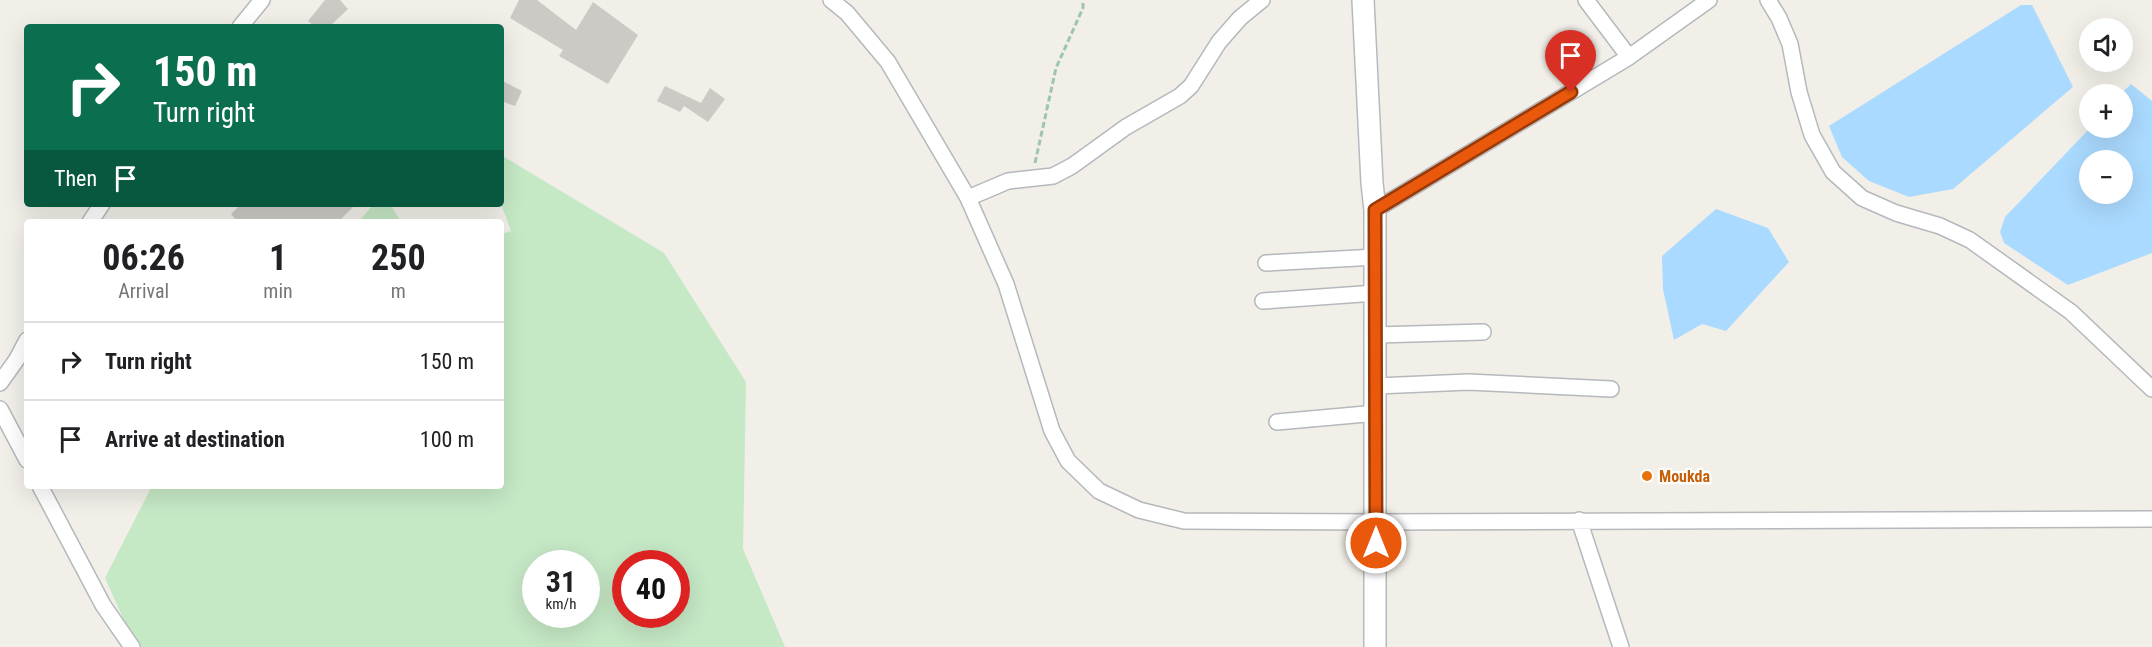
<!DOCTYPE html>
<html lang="en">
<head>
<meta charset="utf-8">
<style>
	body { margin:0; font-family:"Roboto Condensed",sans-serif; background:#f6f6f6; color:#202124; height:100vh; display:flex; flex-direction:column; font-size:22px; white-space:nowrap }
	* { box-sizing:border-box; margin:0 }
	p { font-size:20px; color:#757577 }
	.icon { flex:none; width:33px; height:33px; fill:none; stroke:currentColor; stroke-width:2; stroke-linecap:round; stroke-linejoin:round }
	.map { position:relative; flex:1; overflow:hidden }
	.side { position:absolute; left:24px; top:219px; width:480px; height:270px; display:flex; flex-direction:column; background:#fff; border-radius:6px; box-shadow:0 6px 24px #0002 }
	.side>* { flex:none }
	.banner { position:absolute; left:24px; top:24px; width:480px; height:183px; border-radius:6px; box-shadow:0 6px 24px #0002; background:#0b6e4f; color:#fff; overflow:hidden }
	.buttons { position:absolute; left:2079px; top:18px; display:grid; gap:12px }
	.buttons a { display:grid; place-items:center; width:54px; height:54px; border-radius:50%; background:#fff; box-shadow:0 6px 24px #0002; font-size:30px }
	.speed { position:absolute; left:522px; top:550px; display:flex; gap:12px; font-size:30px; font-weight:700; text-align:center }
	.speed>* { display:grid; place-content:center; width:78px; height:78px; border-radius:50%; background:#fff; box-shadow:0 6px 24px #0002; line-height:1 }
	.speed small { font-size:15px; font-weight:400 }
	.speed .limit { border:9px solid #d22; background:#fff; color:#111 }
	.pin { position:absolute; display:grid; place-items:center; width:51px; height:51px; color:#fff; margin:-62px -26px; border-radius:50% 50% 50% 0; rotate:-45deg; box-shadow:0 0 6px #0007 }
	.pin .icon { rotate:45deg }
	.me { position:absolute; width:66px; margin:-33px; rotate:0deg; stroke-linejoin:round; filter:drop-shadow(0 0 4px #0008) }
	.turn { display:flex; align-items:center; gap:21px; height:126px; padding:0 30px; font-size:27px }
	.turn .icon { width:78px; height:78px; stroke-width:2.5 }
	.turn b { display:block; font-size:42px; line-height:51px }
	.then { display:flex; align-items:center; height:57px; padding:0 30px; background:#0003; gap:12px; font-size:22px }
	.eta { display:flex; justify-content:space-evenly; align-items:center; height:102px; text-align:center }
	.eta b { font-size:36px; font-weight:700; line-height:42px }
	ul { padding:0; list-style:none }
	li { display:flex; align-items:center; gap:18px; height:78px; padding:0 30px; border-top:2px solid #e0e0e0 }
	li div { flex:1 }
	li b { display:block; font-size:22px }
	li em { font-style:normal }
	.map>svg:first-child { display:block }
</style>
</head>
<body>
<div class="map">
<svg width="2152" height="647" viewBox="0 0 2152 647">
	<rect width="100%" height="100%" fill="#f1efe8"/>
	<path fill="#c5e8c5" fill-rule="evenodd" d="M 501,155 L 664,253 L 746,382 L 743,549 L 785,647 L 136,647 L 105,578 L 152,486 L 501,486 L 501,234 L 511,231 L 501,204 ZM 536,564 L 586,564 L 586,615 L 536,615 ZM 626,564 L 676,564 L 676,615 L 626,615 Z
		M 374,204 L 390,204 L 401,222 L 358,222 Z"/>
	<path fill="#aadaff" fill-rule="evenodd" d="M 2021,5 L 2032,5 L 2073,87 L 1953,189 L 1909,197 L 1869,181 L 1842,157 L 1829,126 Z
		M 2131,84 L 2152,101 L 2152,253 L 2068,285 L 2004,243 L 2000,232 L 2005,217 L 2090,128 L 2122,128 L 2121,94 ZM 2090,160 L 2122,160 L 2122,194 L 2090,194 Z
		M 1716,209 L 1768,228 L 1789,262 L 1726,331 L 1702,324 L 1674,340 L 1663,289 L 1662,256 Z"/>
	<path fill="#cccac5" d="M 325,0 L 340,0 L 348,9 L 329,27 L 316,27 L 308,21 Z
		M 519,0 L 537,0 L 576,30 L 593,2 L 638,35 L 608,84 L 559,56 L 563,50 L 510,18 Z
		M 501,80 L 522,91 L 515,106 L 501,101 Z
		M 665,86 L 701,103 L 710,88 L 725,99 L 708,122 L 684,106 L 680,112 L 657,101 Z
		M 241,204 L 356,204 L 338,222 L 238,222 L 231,214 Z"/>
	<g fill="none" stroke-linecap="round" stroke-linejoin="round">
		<defs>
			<path id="street" d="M 831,0 L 847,13 L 888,62 L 968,198 L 1006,284 L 1052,431 L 1068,461 L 1099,491 L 1139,510 L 1184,521 L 1376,522 L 2152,519
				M 1586,0 L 1629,57
				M 1768,0 L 1779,18 L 1790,44 L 1799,92 L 1812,135 L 1833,172 L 1862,198 L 1896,213 L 1940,226 L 1970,240 L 2071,312 L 2152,389
				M 240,27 L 262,0
				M 968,198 L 1008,181 L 1053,176 L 1072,166 L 1126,127 L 1180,96 L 1191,86 L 1219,42 L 1240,18 L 1262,0
				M 1375,210 L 1629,57 L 1709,0
				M 90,222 L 102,204
				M 1266,263 L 1376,257
				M 1263,301 L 1376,293
				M 1376,335 L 1483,332
				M 0,383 L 17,359 L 27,340
				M 1377,386 L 1468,382 L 1611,389
				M 0,409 L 27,460
				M 1277,422 L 1377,413
				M 40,486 L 103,605 L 132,647
				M 1579,520 L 1621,647"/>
			<path id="secondary" d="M 1363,0 L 1372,183 L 1375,210 L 1375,647"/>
		</defs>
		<use href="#street" stroke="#b5b8bc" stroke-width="18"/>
		<use href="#secondary" stroke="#b6babf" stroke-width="24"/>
		<path stroke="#9cc7a9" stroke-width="3" stroke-dasharray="6 3" stroke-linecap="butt" d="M 1035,163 L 1056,68 L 1083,8 L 1083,0"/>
		<use href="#street" stroke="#fff" stroke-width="15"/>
		<use href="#secondary" stroke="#fff" stroke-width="21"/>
	</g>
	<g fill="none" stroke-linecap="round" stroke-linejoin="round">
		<defs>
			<path id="route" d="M 1376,543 L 1375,210 L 1571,92"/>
		</defs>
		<use href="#route" stroke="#983908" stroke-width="15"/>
		<use href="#route" stroke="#ea580c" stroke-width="10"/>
	</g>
	<circle fill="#e8710a" stroke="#fff" stroke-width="2" cx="1647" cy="476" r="6"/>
	<g text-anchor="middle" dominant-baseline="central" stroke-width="4.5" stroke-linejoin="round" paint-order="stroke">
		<g font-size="16" font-weight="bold" fill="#c56008" stroke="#fff" text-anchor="start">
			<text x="1659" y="476">Moukda</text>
		</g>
	</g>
</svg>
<div class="buttons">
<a><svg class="icon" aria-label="sound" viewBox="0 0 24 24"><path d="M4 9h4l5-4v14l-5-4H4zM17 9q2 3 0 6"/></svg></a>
<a>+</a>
<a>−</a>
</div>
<div class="speed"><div>31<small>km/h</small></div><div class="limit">40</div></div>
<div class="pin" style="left:1571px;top:92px;background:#d93025"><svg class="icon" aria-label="arrive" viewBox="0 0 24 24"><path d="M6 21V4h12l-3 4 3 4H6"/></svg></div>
<svg class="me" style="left:1376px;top:543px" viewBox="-20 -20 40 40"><circle r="17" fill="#ea580c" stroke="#fff" stroke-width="3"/><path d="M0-11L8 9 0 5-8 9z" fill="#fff"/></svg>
<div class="banner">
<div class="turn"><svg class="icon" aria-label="right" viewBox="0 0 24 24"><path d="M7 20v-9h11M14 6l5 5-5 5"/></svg><div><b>150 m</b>Turn right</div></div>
<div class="then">Then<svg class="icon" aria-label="arrive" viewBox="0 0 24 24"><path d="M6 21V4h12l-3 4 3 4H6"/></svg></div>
</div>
<section class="side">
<div class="eta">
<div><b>06:26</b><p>Arrival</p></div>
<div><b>1</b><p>min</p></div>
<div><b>250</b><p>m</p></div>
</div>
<ul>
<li><svg class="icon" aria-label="right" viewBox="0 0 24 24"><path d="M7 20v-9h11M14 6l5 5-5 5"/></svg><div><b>Turn right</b></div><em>150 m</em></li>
<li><svg class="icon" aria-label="arrive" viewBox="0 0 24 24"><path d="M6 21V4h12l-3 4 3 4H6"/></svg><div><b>Arrive at destination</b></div><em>100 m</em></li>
</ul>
</section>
</div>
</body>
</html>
